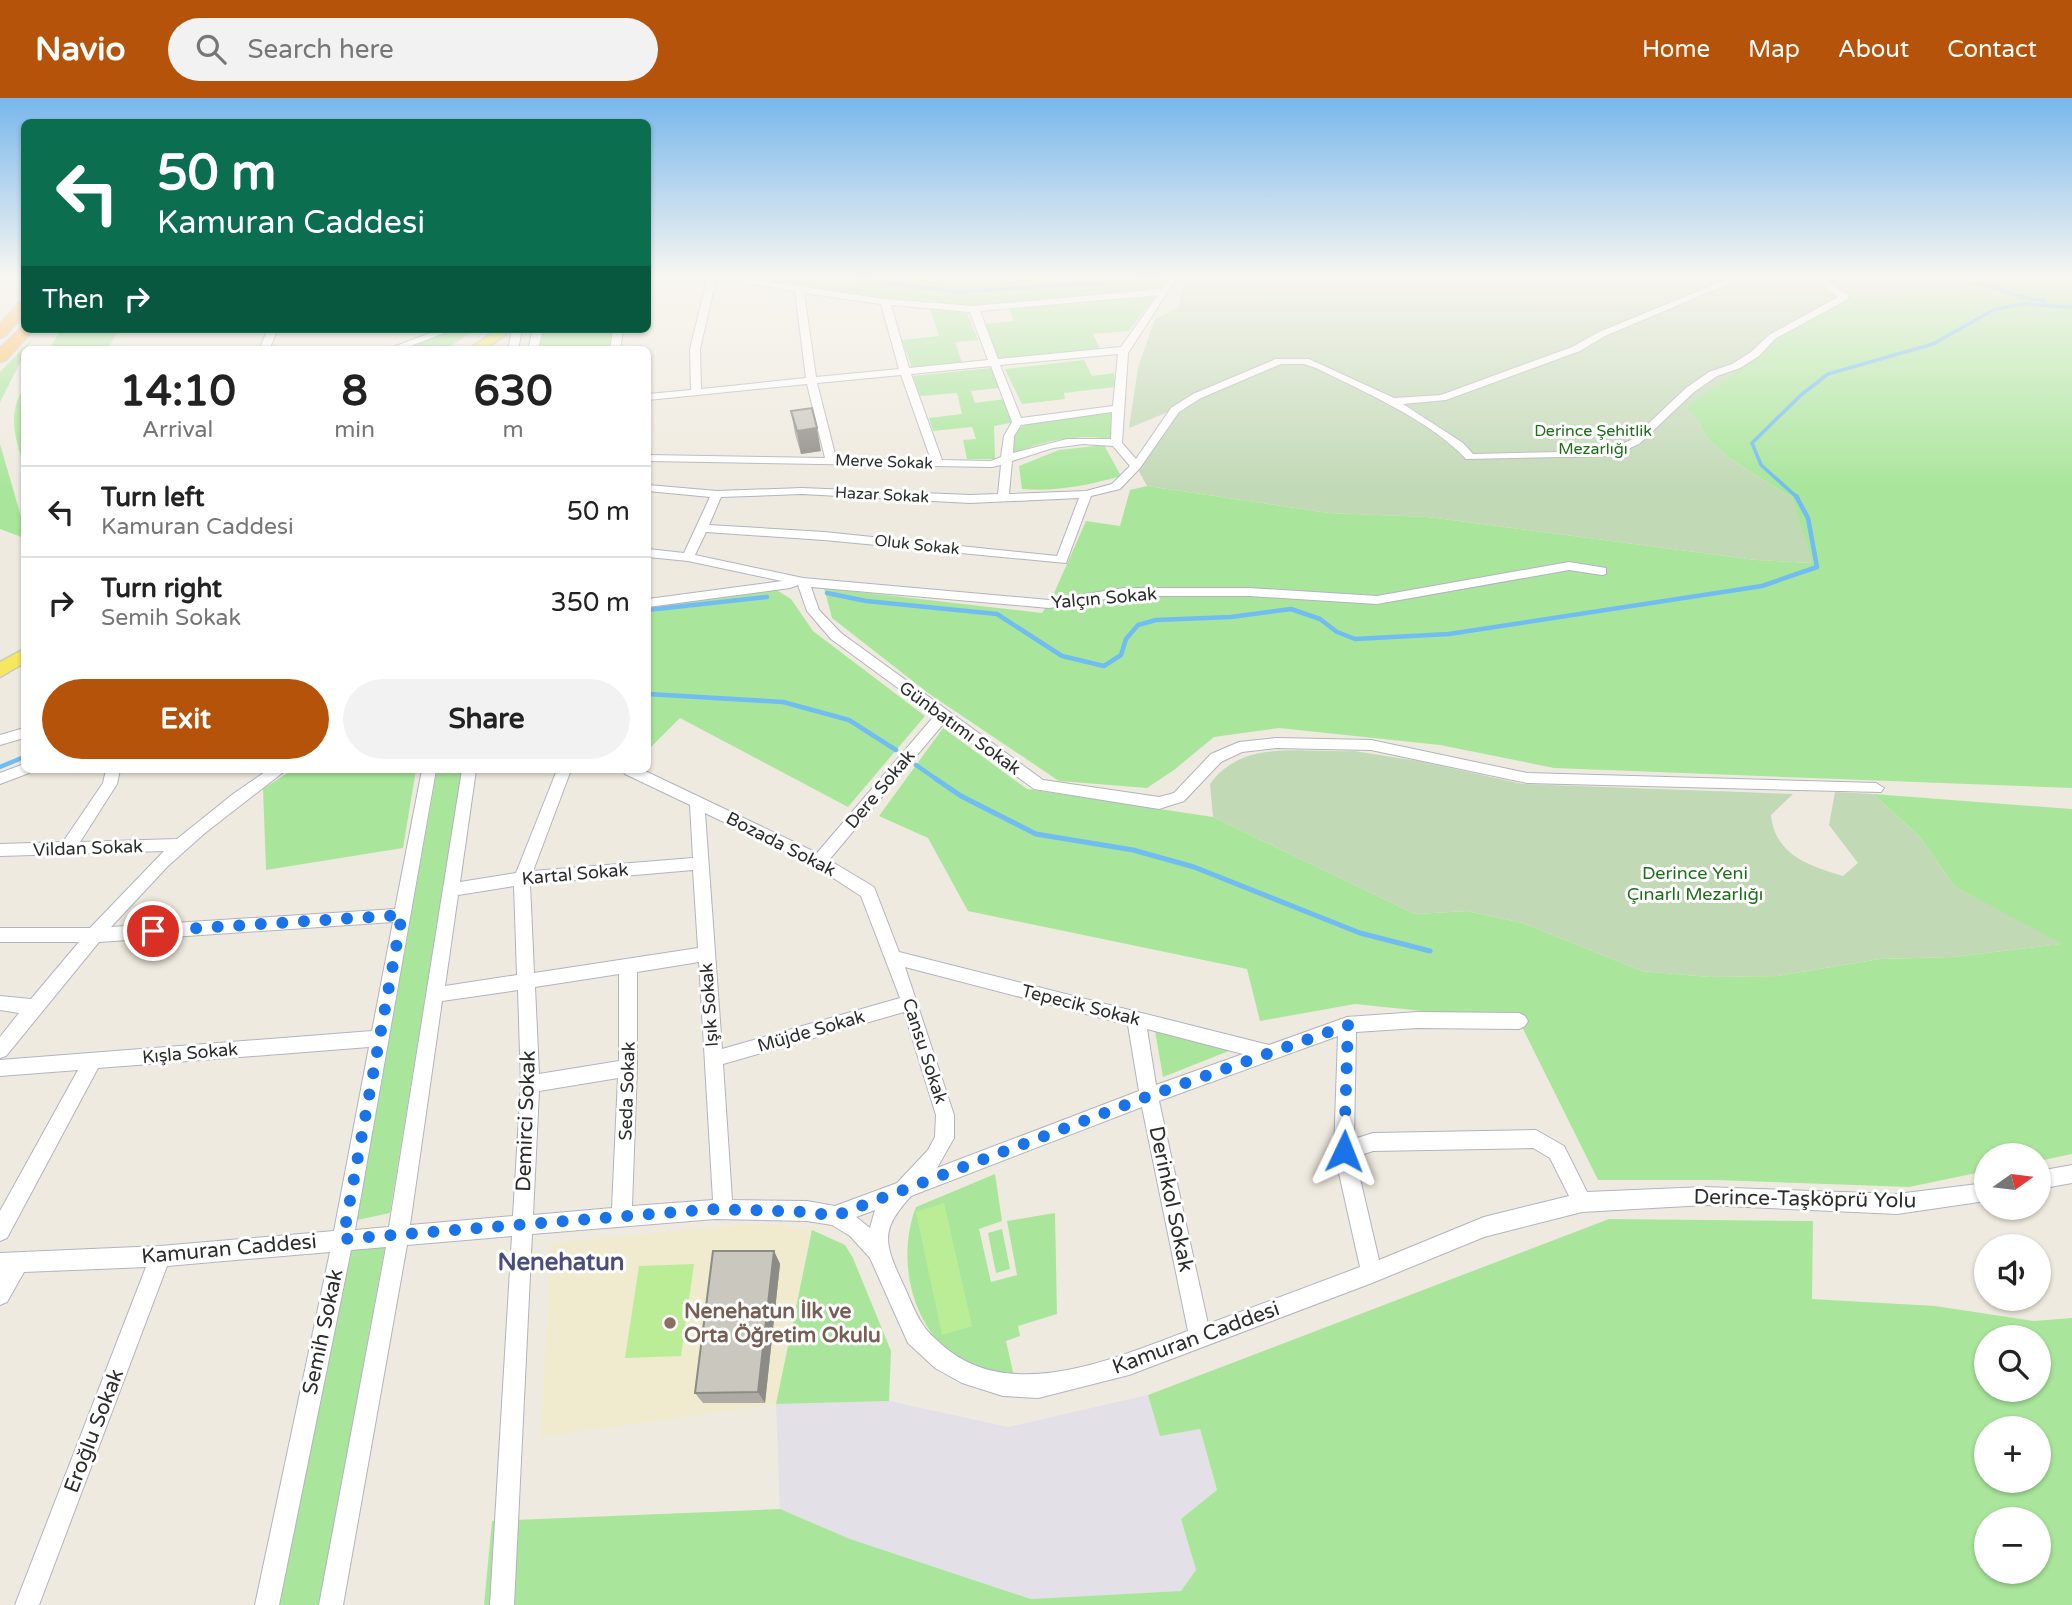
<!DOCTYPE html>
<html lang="en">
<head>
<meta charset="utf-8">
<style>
	body { margin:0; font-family:"Varela Round",sans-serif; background:#f2f2f2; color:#222; height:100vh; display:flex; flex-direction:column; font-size:26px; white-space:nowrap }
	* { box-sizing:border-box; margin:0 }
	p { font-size:23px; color:#767676 }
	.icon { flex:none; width:38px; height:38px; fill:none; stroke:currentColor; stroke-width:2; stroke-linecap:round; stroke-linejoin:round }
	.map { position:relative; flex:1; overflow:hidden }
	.panel { position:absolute; left:21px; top:248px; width:630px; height:427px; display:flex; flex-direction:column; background:#fff; border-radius:10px; box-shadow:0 2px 5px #0004 }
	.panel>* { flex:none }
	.banner { position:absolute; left:21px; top:21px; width:630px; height:214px; border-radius:10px; box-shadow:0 2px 5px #0004; background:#0b6e4f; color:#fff; overflow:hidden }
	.needle { width:46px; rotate:76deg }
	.tools { position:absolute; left:1974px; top:1045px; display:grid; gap:14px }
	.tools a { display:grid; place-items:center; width:77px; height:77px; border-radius:50%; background:#fff; box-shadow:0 2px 5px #0004; font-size:35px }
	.pin { position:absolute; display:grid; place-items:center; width:60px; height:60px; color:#fff; margin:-30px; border:4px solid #fff; border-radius:50%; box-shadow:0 2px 7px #0007 }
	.me { position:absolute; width:77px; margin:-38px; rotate:2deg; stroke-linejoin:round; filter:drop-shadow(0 0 5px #0008) }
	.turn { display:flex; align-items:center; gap:24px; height:147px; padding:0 21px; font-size:32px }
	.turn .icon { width:91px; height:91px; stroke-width:2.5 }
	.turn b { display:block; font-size:49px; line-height:60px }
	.then { display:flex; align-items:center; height:66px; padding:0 21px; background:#0003; gap:14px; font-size:26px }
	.eta { display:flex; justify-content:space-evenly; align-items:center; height:119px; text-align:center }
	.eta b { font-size:42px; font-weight:700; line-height:49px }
	.cta { display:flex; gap:14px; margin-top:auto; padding:14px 21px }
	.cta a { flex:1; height:80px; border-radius:42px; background:#b45309; color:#fff; font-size:28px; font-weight:700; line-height:80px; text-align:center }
	.cta a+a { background:#f2f2f2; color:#222 }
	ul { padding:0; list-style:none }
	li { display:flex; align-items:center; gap:21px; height:91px; padding:0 21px; border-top:2px solid #e0e0e0 }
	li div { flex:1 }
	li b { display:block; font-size:26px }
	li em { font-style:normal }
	header { display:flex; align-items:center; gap:42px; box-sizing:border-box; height:98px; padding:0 35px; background:#b45309; color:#fff }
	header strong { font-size:33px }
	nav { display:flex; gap:38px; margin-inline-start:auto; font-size:24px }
	.search { width:490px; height:63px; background:#f2f2f2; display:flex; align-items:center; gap:18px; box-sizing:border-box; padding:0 24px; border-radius:38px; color:#767676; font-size:26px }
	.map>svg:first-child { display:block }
</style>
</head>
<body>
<header>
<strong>Navio</strong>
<div class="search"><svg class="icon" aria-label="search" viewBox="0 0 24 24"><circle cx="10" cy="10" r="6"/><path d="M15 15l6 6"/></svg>Search here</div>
<nav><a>Home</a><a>Map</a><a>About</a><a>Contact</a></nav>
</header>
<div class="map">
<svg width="2072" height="1507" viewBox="0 0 2072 1507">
	<rect width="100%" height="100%" fill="#efeadf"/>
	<path fill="#e3e0e7" d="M 1148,1297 L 1160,1338 L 1200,1331 L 1217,1393 L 1181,1421 L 1196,1472 L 1181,1493 L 1031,1501 L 850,1441 L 780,1411 L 776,1306 L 889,1303 L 1008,1329 Z"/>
	<path fill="#f0eacf" d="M 762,1125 L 812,1132 L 776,1306 L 541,1339 L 551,1145 Z"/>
	<path fill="#a9e69b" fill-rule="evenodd" d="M 733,178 L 951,181 L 1169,178 L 1170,181 L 1160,193 L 973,208 L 886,201 Z
		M 1982,178 L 2072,178 L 2072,690 L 1554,670 L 1440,647 L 1279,630 L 1214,639 L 1174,672 L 1147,690 L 1059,683 L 928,595 L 832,520 L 824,490 L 1042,515 L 1051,502 L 1086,423 L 1120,428 L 1130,392 L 1147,388 L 1329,415 L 1428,419 L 1756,462 L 1812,465 L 1792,400 L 1729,360 L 1706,339 L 1697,321 L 1687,312 L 1688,307 L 1772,239 L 1845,199 L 1955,194 Z
		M 1155,198 L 1129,233 L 1093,236 L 1100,251 L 999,262 L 985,226 L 1014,223 L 1009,211 Z
		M 930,211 L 967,215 L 978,242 L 955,244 L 962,265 L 912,270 L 902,242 L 939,238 Z
		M 61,231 L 119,231 L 107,252 L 49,252 Z
		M 450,231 L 476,231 L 445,252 L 390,252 Z
		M 540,231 L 614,231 L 610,252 L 535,252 Z
		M 32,241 L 0,304 L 0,274 Z
		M 1084,262 L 1092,278 L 1114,275 L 1115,289 L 1064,295 L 1065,301 L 1022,306 L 1005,271 Z
		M 991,270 L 999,290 L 971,293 L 975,305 L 1005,301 L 1015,324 L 994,328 L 995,361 L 967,361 L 963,342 L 976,341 L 972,329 L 933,333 L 929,320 L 962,316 L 957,295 L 920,298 L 913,278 Z
		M 24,290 L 24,367 C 15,341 7,315 24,290 Z
		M 1115,314 L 1111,341 C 1077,336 1043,342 1011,357 C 1012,347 1011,338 1018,331 C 1035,318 1093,317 1115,314 Z
		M 0,346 L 24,429 L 24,440 L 0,431 Z
		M 1104,347 L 1121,378 C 1090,387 1055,394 1022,391 L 1019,368 L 1059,352 Z
		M 770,488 L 791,501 L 813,533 L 925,618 L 848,709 L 680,620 L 648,652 L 648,505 Z
		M 943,630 L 1027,691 L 1213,719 L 1415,816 L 1467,813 L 1523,825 L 1642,873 L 1709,879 L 1777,878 L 1880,861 L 1953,859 L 2060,846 L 1955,789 L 1919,738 L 1873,696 L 2072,711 L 2072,1056 L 2039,1063 L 2039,1057 L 1986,1057 L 1986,1073 L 1909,1089 L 1715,1082 L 1598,1082 L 1519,923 L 1355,906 L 1260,923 L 1247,871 L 968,813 L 928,740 L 879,718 Z
		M 292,672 L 416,672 L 403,750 L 266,772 L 263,691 Z
		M 437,672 L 462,672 L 390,1115 L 357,1122 Z
		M 1155,933 L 1234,951 L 1163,979 Z
		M 995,1076 L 1002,1123 L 979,1131 L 991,1184 L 1017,1177 L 1007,1123 L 1055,1115 L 1057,1216 L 1018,1228 L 1020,1238 L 1006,1243 L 1015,1283 C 996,1276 956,1261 942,1247 C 907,1212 899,1153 916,1109 Z
		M 1609,1121 L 1813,1123 L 1812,1201 L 1935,1208 L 2034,1223 L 2072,1220 L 2072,1507 L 484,1507 L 492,1423 L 780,1411 L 850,1441 L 1031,1501 L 1181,1493 L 1196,1472 L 1181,1421 L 1217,1392 L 1200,1331 L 1160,1338 L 1148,1297 ZM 1986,1239 L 2039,1239 L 2039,1292 L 1986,1292 ZM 1986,1330 L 2039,1330 L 2039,1382 L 1986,1382 ZM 1986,1421 L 2039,1421 L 2039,1474 L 1986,1474 Z
		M 1002,1131 L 1010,1171 L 996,1175 L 988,1135 Z
		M 812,1132 L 845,1147 L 853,1160 L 891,1253 L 889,1303 L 776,1306 Z
		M 385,1149 L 319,1507 L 278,1507 L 352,1151 Z"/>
	<path fill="#c2d9b6" d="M 1184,178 L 1960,178 L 1973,182 L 1955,194 L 1845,199 L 1772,239 L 1730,279 L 1688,307 L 1687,312 L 1697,321 L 1706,339 L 1729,360 L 1792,400 L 1813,465 L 1756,462 L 1428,419 L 1329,415 L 1147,388 L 1136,368 L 1173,312 L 1129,330 L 1138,270 L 1155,221 L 1179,209 Z
		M 1354,653 L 1418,663 L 1523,686 L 1793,696 L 1771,717 C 1775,757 1809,768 1843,778 L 1858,765 L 1829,727 L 1835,694 L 1873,696 L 1919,738 L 1955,789 L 2062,846 L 1953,859 L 1880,861 L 1777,878 L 1709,879 L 1642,873 L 1523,825 L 1467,813 L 1415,816 L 1213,719 L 1210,686 C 1243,640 1303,655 1354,653 Z"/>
	<path fill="#bbed97" d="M 944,1105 L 972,1228 L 942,1237 L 916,1114 Z
		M 694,1166 L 681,1258 L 625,1260 L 639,1168 Z"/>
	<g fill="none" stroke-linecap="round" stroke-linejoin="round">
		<path stroke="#71bcf2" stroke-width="3.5" d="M 836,178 L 958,194 L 1161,181
			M 1960,178 L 2021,199 L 2045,203
			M 1798,400 L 1761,367 L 1752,345 L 1801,297 L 1828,276 L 1933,246 L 1995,211 L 2023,206 L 2072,209"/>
		<path stroke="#71bcf2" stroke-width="4.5" d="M 827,495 L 866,503 L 997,516 L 1062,558 L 1104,568 L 1121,557 L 1126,541 L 1138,527 L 1156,522 L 1231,519 L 1291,511 L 1320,521 L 1337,534 L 1355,541 L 1449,536 L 1762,488 L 1817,469 L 1808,420 L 1796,398
			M 648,512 L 767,499
			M 648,596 L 783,604 L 849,622 L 896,652
			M 916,667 L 939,683
			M 0,669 L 24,659"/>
		<path stroke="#71bcf2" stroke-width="5" d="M 936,681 L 961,698 L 1036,736 L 1133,752 L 1194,769 L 1360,835 L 1430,853"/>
		<defs>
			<path id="minor" d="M 708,178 L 729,178 L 885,201 L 974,208 L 1162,191 L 1170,178 L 1178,178 L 1128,255 L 1122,345 L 1136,361 L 1171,310 L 1193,296 L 1276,261 L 1309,261 L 1394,300 L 1441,297 L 1572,249 L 1599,234 L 1735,178 L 1747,178 L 1605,238 L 1580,253 L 1446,302 L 1403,306 L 1463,345 L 1473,356 L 1606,353 L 1631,342 L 1686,290 L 1709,274 L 1732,266 L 1751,254 L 1769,237 L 1838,199 L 1810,178 L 1820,178 L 1848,197 L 1848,201 L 1775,241 L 1759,258 L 1740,270 L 1717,278 L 1694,294 L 1639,346 L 1612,358 L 1466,361 C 1430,322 1364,294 1316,270 L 1304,266 L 1281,266 L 1201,300 L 1179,314 L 1140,370 L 1120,391 L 1091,398 L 1066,465 L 824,442 L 706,434 L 695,457 L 803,480 L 1049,502 L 1124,490 L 1249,490 L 1377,498 L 1569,464 L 1606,470 L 1606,476 L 1602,477 L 1569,472 L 1377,506 L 1249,498 L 1124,498 L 1049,510 L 811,489 L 819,512 L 841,535 L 1043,682 L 1159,699 L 1174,695 L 1211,656 L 1239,644 L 1276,640 L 1371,642 L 1527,675 L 1876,685 L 1884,690 L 1881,694 L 1527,685 L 1371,652 L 1276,650 L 1242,654 L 1221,664 L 1184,703 L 1159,711 L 1034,691 L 944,625 L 829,762 L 874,789 L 899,854 L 1269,947 L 1347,919 L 1417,914 L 1519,915 L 1525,918 L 1528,923 L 1525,928 L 1519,931 L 1417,930 L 1356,934 L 1354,1041 L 1373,1035 L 1536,1032 L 1564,1048 L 1587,1094 L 1705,1089 L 1897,1096 L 1986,1085 L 1986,1103 L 1897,1116 L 1705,1107 L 1582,1114 L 1484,1139 L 1372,1185 L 1129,1277 L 1038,1300 L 1003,1298 L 962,1285 L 935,1270 L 908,1245 L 870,1160 L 850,1138 L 832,1127 L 807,1123 L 715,1121 L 532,1136 L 514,1507 L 490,1507 L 512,1138 L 407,1147 L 343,1507 L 319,1507 L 386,1149 L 351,1152 L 279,1507 L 255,1507 L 330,1154 L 167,1168 L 39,1507 L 15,1507 L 146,1169 L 24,1174 L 7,1204 L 0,1207 L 0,1155 L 160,1148 L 334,1133 L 369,949 L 98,970 L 7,1140 L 0,1143 L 0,1113 L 78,972 L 0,978 L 0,962 L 372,933 L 393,824 L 99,844 L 6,958 L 0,960 L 0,939 L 19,915 L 0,912 L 0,898 L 31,901 L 79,844 L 0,844 L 0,830 L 90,830 L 164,753 L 0,758 L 0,746 L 63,744 L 103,685 L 106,672 L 120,672 L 117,686 L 80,744 L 177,741 L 233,696 L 268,672 L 286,672 L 205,735 L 168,768 L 111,829 L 395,811 L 422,672 L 436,672 L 355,1132 L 389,1129 L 462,672 L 476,672 L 460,784 L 516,775 L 557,672 L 571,672 L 533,773 L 693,760 L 690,707 L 625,676 L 623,672 L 643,672 L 817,755 L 935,617 L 831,541 L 807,513 L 798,487 L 790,490 L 648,509 L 648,501 L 782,483 L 688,463 L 648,459 L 648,451 L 684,455 L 710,399 L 648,393 L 648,387 L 717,393 L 802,390 L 970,397 L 998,396 L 1001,367 L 992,369 L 648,363 L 648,357 L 825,360 L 807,286 L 648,302 L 648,296 L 691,292 L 690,251 ZM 716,181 L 795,193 L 806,280 L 701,291 L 700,251 ZM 804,195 L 881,206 L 899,271 L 816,279 ZM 1158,197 L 1121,249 L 998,261 L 980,213 ZM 891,207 L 970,214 L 988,262 L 909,270 ZM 1118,256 L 1113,308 L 1021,320 L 1000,267 ZM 991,268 L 1012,324 L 1004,338 L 1001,359 L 991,363 L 942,362 L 911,276 ZM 901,277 L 931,362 L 836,360 L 817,285 ZM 1112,314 L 1111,341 L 1067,341 L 1013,355 L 1014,338 L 1021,327 ZM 1083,346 L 1113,348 L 1130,368 L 1112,386 L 1086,393 L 1009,396 L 1012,363 L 1053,350 ZM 802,396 L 970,405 L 1079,400 L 1057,458 L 824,434 L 709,427 L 721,399 ZM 705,715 L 813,767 L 861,798 L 900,900 L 722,951 ZM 693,772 L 698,850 L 534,875 L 530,786 ZM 514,788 L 517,877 L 445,888 L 458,797 ZM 699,864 L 713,1102 L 632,1108 L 637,970 L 637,874 ZM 905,869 L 1128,927 L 1139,993 L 937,1070 L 954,1040 L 954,1017 ZM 619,876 L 619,963 L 539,976 L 535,889 ZM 518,892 L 521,986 L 513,1118 L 410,1127 L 442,903 ZM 904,914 L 936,1017 L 935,1039 L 928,1052 L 897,1085 L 835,1108 L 807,1103 L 732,1102 L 723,966 ZM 1147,931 L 1243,956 L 1156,987 ZM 1338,938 L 1334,1053 L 1360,1169 L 1208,1226 L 1159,1003 ZM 618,980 L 612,1110 L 533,1117 L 539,993 ZM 1142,1009 L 1188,1233 C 1115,1260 1009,1308 941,1246 C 935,1240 927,1234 923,1227 C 914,1214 909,1198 902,1184 C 884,1145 880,1132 911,1098 ZM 1533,1050 L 1550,1060 L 1569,1098 L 1484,1119 L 1379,1162 L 1355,1059 L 1373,1053 ZM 875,1112 L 870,1130 L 856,1119 Z
				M 935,178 L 963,178 C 957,183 941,183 935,178 Z
				M 1934,178 L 1987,178 L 1973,185 Z
				M 268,231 L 278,231 L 269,252 L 259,252 Z
				M 441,231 L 455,231 L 400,252 L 385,252 Z
				M 512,231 L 522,231 L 518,252 L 508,252 Z
				M 533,231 L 543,231 L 538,252 L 528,252 Z
				M 613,231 L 623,231 L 620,252 L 610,252 Z
				M 24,630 L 24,640 L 0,647 L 0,637 Z
				M 24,666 L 24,672 L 31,672 L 29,675 L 0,686 L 0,675 Z
				M 2072,1067 L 2072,1085 L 2039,1091 L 2039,1073 Z"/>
			<path id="major" d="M 498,231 L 513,231 L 484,252 L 468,252 Z
				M 24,551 L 24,565 L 0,579 L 0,564 Z"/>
			<path id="highway" d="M 24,204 L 24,216 L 5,238 L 0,240 L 0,226 L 19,205 Z
				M 24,227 L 24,231 L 34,231 L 6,262 L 0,264 L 0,250 Z"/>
		</defs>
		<use href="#minor" stroke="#b3b3c0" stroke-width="2"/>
		<use href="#major" stroke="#c8c8c8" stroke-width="3"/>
		<use href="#highway" stroke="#c8c8c8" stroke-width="3"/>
		<use href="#minor" fill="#fff" fill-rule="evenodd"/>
		<use href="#major" fill="#f4e95e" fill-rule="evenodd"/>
		<use href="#highway" fill="#ffbb5a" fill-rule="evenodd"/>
	</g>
	<path fill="#aeaba4" d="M 791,313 L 821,353 L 801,356 L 795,336 Z
		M 774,1153 L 780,1166 L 765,1305 L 703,1305 L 695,1295 Z"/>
	<path fill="#8d8b86" d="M 817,330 L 821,353 L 801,356 L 797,333 Z
		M 774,1153 L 780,1166 L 765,1305 L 758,1294 Z"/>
	<path fill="#cac7bf" stroke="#8d8b86" stroke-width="2" d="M 812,310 L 817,330 L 797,333 L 791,313 Z
		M 713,1153 L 774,1153 L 758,1294 L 695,1295 Z"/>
	<linearGradient id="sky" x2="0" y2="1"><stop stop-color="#78b7ec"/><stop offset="0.46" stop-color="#f8f6f1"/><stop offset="1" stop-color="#f8f6f1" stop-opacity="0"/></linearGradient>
	<rect width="2072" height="389" fill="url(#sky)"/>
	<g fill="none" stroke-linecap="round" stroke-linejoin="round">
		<path stroke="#1a73e8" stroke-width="12" stroke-dasharray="0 21.6" d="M 153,833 L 402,817 L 343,1141 L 715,1111 L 807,1114 L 835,1118 L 1149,998 L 1348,927 L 1344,1053"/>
	</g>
	<circle fill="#8d6e63" stroke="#fff" stroke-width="2.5" cx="670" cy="1225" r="7"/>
	<g text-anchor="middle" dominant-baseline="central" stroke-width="6" stroke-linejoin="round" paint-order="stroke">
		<g font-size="16" fill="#1e6e19" stroke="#fff">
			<text x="1593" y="333">Derince Şehitlik<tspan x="1593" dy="18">Mezarlığı</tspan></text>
		</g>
		<g font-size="16" fill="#2d2d2d" stroke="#fff">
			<text transform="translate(884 364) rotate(2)">Merve Sokak</text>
			<text transform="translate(882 397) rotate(3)">Hazar Sokak</text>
			<text transform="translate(917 447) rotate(6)">Oluk Sokak</text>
		</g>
		<g font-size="18" fill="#2d2d2d" stroke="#fff">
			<text transform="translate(1104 500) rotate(-5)">Yalçın Sokak</text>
			<text transform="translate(960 630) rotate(36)">Günbatımı Sokak</text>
			<text transform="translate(880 691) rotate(-50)">Dere Sokak</text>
			<text transform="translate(781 746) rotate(27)">Bozada Sokak</text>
			<text transform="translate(88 750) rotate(-2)">Vildan Sokak</text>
			<text transform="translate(575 776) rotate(-5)">Kartal Sokak</text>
			<text transform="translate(709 907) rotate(-94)">Işık Sokak</text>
			<text transform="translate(1081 907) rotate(14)">Tepecik Sokak</text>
			<text transform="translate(811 933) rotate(-16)">Müjde Sokak</text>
			<text transform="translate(925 953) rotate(72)">Cansu Sokak</text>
			<text transform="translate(190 955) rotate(-5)">Kışla Sokak</text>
			<text transform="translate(627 993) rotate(-88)">Seda Sokak</text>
		</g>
		<g font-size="18" fill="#1e6e19" stroke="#fff">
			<text x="1695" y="775">Derince Yeni<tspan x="1695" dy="21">Çınarlı Mezarlığı</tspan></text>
		</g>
		<g font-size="21" fill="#2d2d2d" stroke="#fff">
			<text transform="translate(526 1023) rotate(-88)">Demirci Sokak</text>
			<text transform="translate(1171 1101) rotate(78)">Derinkol Sokak</text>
			<text transform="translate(1805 1101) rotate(1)">Derince-Taşköprü Yolu</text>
			<text transform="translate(229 1151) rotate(-5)">Kamuran Caddesi</text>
			<text transform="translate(323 1234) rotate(-78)">Semih Sokak</text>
			<text transform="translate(1196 1240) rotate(-20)">Kamuran Caddesi</text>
			<text transform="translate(94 1333) rotate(-69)">Eroğlu Sokak</text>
		</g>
		<g font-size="21" font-weight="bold" fill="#785e54" stroke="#fff" text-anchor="start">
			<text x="684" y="1213">Nenehatun İlk ve<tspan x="684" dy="24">Orta Öğretim Okulu</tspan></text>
		</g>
		<g font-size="24" font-weight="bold" fill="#4b4d80" stroke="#fff">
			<text x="561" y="1164">Nenehatun</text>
		</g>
	</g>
</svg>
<div class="tools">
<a><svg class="needle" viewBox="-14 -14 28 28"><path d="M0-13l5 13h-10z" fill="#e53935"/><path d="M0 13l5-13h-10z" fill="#767676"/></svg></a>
<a><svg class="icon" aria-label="sound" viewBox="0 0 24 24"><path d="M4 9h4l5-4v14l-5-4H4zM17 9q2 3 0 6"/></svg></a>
<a><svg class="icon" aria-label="search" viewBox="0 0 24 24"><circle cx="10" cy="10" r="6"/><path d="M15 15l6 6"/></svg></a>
<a>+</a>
<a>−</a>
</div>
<div class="pin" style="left:153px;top:833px;background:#d93025"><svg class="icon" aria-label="arrive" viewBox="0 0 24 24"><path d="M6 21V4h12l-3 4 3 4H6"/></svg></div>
<svg class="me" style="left:1344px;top:1053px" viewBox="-20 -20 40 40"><path d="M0-17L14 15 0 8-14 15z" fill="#1a73e8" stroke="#fff" stroke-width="4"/></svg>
<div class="banner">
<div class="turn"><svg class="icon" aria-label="left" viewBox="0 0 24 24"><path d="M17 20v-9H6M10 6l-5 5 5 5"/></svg><div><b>50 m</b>Kamuran Caddesi</div></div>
<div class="then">Then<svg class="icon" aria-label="right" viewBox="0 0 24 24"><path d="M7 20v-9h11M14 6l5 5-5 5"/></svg></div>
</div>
<section class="panel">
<div class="eta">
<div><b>14:10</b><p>Arrival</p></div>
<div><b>8</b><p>min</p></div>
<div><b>630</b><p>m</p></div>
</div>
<ul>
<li><svg class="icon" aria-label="left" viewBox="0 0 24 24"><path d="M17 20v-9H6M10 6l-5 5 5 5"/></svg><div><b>Turn left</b><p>Kamuran Caddesi</p></div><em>50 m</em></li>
<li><svg class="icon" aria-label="right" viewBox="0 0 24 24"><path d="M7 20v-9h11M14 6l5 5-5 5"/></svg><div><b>Turn right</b><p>Semih Sokak</p></div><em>350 m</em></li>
</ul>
<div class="cta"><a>Exit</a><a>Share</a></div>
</section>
</div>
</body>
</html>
